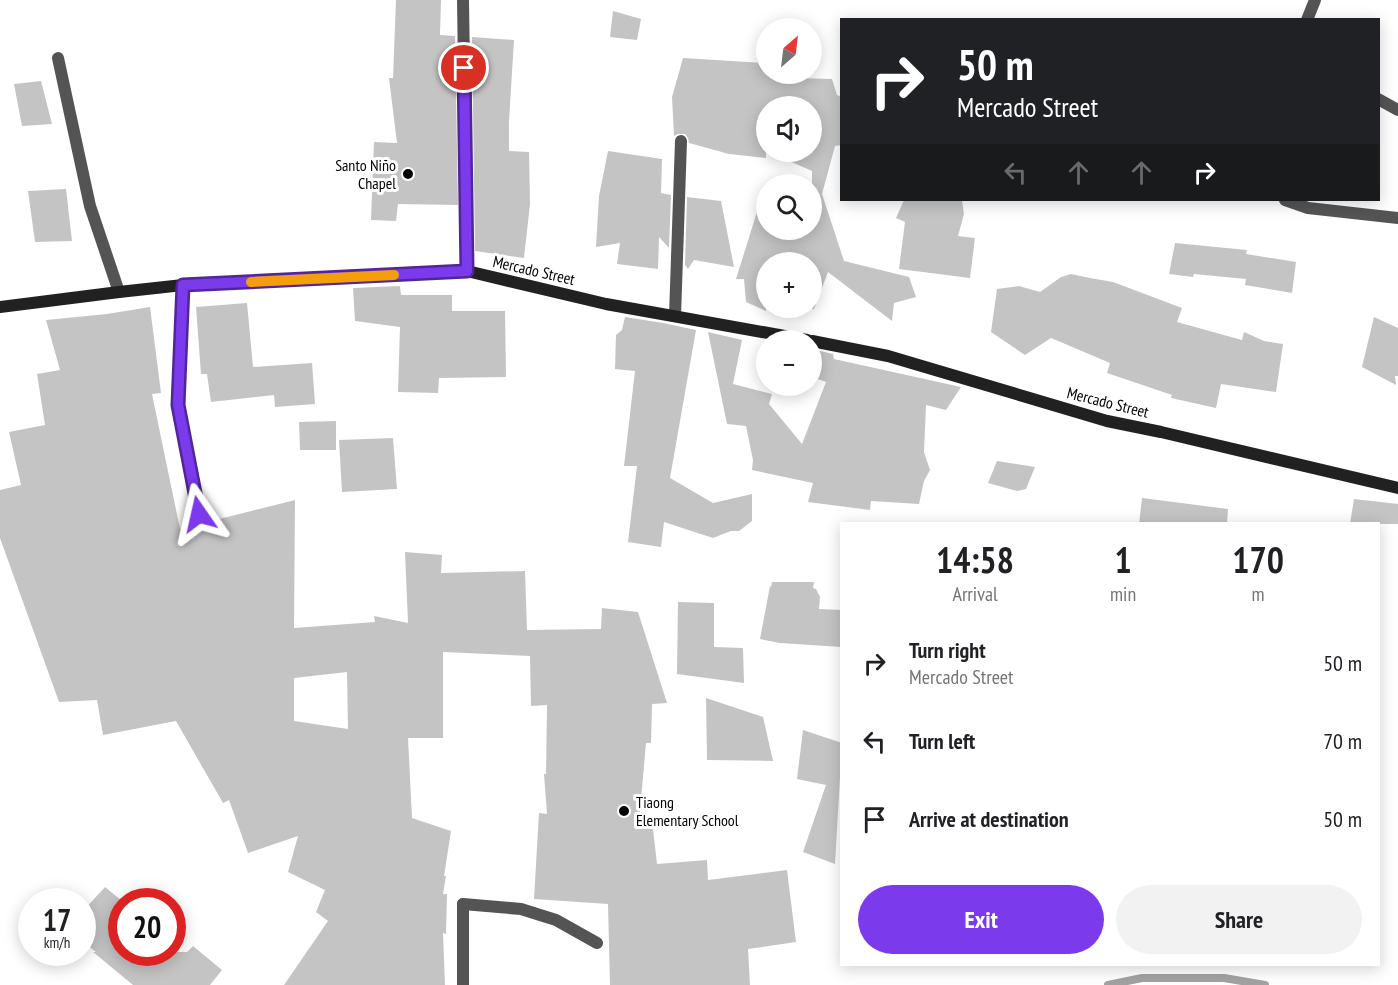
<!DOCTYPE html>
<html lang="en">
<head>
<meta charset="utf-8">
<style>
	body { margin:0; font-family:"PT Sans Narrow",sans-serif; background:#f2f2f2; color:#202124; height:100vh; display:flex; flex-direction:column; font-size:22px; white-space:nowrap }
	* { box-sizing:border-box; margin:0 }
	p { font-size:20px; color:#757577 }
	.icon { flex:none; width:33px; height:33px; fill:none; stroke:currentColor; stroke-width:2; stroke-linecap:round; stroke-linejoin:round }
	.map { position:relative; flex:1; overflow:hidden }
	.side { position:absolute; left:840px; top:522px; width:540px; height:444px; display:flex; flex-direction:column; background:#fff; border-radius:0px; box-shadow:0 3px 15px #0003 }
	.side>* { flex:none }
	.guide { position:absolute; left:840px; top:18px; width:540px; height:183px; border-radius:0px; box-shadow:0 3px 15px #0003; background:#202124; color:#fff; overflow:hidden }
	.needle { width:39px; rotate:28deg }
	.tools { position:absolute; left:756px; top:18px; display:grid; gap:12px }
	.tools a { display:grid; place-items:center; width:66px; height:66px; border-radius:50%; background:#fff; box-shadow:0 3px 15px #0003; font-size:30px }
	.speed { position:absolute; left:18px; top:888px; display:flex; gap:12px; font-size:30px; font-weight:700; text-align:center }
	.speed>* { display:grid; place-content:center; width:78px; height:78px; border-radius:50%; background:#fff; box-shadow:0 3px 15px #0003; line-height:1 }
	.speed small { font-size:15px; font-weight:400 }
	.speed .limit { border:9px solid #d22; background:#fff; color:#111 }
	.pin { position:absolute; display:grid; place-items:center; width:51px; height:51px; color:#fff; margin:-26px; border:3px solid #fff; border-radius:50%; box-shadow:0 2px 6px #0007 }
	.me { position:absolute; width:66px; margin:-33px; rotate:349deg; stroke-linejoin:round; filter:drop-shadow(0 0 4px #0008) }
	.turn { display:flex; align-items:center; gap:21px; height:126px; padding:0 18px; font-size:27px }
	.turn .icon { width:78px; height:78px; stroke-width:2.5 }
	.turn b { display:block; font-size:42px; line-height:51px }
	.lanes { display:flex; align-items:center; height:57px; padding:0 18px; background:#0003; justify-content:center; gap:30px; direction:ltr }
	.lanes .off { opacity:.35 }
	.eta { display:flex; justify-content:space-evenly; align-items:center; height:102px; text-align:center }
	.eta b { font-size:36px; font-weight:700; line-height:42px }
	.button { display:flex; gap:12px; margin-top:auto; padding:12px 18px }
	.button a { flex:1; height:69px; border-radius:36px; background:#7c3aed; color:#fff; font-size:24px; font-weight:700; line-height:69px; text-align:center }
	.button a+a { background:#f2f2f2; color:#202124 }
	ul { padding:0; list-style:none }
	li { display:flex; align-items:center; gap:18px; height:78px; padding:0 18px }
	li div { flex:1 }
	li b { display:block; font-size:22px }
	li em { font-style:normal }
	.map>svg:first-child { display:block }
</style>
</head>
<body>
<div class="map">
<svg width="1398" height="985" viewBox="0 0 1398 985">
	<rect width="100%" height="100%" fill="#fff"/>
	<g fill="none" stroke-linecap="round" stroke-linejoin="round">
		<path stroke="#a2a2a2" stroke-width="8" d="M 1108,985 L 1142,978 L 1224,978 L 1265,985"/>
	</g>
	<path fill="#c4c4c4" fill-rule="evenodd" d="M 396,0 L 441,0 L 440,35 L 455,36 L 458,205 L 398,204 L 396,221 L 371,220 L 374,142 L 397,143 L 389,78 L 393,78 Z
		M 613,11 L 641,19 L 637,40 L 610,37 Z
		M 472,37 L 514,40 L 509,121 L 509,151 L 529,152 L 530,204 L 524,258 L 475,251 Z
		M 683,58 L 766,63 L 766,74 L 792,74 L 796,78 L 832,79 L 837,95 L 842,97 L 842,145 L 835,146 L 822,194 L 844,261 L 909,277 L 916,297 L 894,303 L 892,321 L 828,272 L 814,309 L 812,309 L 812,262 L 766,262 L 766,311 L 746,302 L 744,279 L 736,279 L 761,199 L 766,200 L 766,230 L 812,230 L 812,171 L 769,152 L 812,152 L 812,106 L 766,106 L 766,158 L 729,154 L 689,143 L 688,138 L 685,134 L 678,134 L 674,136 L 672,97 Z
		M 41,81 L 52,124 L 22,126 L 14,84 Z
		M 608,151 L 662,159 L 661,193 L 671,195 L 669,248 L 659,237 L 658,269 L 617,264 L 620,243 L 596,247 L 599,196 Z
		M 66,189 L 72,241 L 35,242 L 28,191 Z
		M 687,197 L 721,201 L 734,267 L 694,260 L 688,269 L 685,265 Z
		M 904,200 L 962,200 L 964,214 L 958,236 L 975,238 L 970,278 L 899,269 L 905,222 L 896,218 Z
		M 1175,243 L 1247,250 L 1246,254 L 1296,262 L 1292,293 L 1245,285 L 1246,279 L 1194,274 L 1193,277 L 1169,274 Z
		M 1071,274 L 1090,278 L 1113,282 L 1182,308 L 1177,322 L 1242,340 L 1244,332 L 1264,341 L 1283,344 L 1276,392 L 1221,384 L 1216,408 L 1171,398 L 1172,395 L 1107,373 L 1110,363 L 1051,338 L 1025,355 L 991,332 L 997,289 L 1019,286 L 1040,292 L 1061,277 Z
		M 400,286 L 401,295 L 452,295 L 452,311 L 505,311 L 506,377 L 439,378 L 438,393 L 398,392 L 400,327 L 355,321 L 353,288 Z
		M 247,303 L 253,367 L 312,363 L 315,404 L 275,407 L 274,395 L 211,402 L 207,374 L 201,374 L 196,307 Z
		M 150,307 L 161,393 L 152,394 L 180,529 L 295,500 L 294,628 L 375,622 L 374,616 L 408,623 L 405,552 L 442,555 L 441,573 L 525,571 L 527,630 L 601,629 L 602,608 L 638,612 L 667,703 L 652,704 L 651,743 L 646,743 L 639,822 L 652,820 L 657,864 L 707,860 L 708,880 L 787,870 L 796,942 L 748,949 L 750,985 L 610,985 L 608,904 L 534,899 L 539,813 L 547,814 L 544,774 L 546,774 L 547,705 L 531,706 L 530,656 L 443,652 L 443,738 L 408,738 L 412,818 L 451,831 L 444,876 L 446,876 L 443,894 L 447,894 L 446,934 L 443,933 L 445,985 L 284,985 L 328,921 L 316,912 L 325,890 L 288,872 L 298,836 L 248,853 L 229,800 L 223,803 L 176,721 L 103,735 L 97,700 L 59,702 L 0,538 L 0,490 L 21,485 L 9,432 L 45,425 L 37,374 L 60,370 L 46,320 L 107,314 ZM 347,672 L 348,729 L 294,721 L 294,678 Z
		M 625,317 L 663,323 L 696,330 L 670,478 L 713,503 L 752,494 L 752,521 L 739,531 L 731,531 L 713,538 L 664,522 L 661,547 L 628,542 L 637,466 L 624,466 L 635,371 L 615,369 L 616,335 L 622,330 Z
		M 1374,317 L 1398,328 L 1398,376 L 1395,376 L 1396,385 L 1362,367 Z
		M 708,332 L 742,340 L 733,384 L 772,394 L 769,404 L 802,444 L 826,382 L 812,377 L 812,349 L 833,354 L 834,359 L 961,387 L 946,410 L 926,405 L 924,452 L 930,470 L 924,481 L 919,504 L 871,501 L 870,510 L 808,502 L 813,483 L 752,470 L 753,460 L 746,426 L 727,424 Z
		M 336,421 L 336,450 L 300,450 L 299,422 Z
		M 393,438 L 397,489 L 342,492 L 339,440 Z
		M 997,461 L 1035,467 L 1026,489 L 1017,491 L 988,483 Z
		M 1142,498 L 1228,509 L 1227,524 L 1139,524 Z
		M 1354,499 L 1398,504 L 1398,524 L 1350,524 Z
		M 772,582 L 814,582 L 813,588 L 816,589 L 820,597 L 819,609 L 842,610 L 842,647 L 780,643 L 760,639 L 770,586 L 771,587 Z
		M 678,602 L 714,603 L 714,647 L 743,648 L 744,683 L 677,674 Z
		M 706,698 L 763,717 L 773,761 L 707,760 Z
		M 803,730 L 842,743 L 835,864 L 803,852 L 826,785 L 797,779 Z
		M 105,887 L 122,901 L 122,952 L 187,952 L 193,946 L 222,970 L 210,985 L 133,985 L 93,952 L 96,952 L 82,941 L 82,912 Z"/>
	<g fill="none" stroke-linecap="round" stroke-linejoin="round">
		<path stroke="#545454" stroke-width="12" d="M 58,58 L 90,206 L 119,292
			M 183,285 L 178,405 L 199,514
			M 675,316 L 681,141
			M 463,904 L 521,909 L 556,920 L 597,943"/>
		<path stroke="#545454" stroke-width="12" d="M 463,0 L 467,271
			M 1307,20 L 1315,0
			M 1378,99 L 1398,110
			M 1285,200 L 1308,208 L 1398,218
			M 463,904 L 463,985"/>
		<path stroke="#212121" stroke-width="12" d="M 0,307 L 119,292 L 183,285 L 467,271 L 606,304 L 807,340
			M 812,341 L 888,356 L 1107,421 L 1161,432 L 1398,488"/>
	</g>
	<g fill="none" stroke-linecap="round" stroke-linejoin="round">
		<defs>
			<path id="route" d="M 199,514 L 178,405 L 183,285 L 467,271 L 464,68"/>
		</defs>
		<use href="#route" stroke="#51269a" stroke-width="15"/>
		<use href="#route" stroke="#7c3aed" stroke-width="10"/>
		<path stroke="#f59e0b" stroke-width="10" d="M 251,282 L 394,275"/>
	</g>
	<g fill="#000" stroke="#fff" stroke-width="2">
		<circle cx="408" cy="174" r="6"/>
		<circle cx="624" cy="811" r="6"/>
	</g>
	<g text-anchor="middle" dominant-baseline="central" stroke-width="6" stroke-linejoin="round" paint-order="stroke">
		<g font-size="16" fill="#000" stroke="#fff" text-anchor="end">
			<text x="396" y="165">Santo Niño<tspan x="396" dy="18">Chapel</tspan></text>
			<text x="636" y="802" text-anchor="start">Tiaong<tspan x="636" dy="18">Elementary School</tspan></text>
		</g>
		<g font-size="16" fill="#000" stroke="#fff">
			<text transform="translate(534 270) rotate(13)">Mercado Street</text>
			<text transform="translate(1108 402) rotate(14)">Mercado Street</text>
		</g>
	</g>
</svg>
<div class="tools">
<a><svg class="needle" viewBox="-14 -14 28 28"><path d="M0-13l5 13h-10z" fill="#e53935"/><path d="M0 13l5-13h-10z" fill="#757577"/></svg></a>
<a><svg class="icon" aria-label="sound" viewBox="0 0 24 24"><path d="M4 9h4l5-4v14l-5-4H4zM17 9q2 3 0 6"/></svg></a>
<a><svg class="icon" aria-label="search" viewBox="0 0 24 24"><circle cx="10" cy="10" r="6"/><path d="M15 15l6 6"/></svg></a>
<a>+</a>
<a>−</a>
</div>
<div class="speed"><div>17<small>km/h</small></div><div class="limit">20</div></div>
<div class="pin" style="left:464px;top:68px;background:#d93025"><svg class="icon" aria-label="arrive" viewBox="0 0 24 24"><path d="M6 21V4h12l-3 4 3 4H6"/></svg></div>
<svg class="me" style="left:199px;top:514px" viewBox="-20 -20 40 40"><path d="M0-17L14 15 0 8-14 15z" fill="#7c3aed" stroke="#fff" stroke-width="4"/></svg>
<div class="guide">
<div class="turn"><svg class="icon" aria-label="right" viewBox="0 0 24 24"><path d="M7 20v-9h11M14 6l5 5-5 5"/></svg><div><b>50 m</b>Mercado Street</div></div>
<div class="lanes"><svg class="icon off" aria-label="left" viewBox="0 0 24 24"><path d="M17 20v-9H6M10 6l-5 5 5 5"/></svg><svg class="icon off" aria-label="ahead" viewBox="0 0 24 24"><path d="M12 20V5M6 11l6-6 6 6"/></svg><svg class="icon off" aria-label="ahead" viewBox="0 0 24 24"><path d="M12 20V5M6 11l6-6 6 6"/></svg><svg class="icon" aria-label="right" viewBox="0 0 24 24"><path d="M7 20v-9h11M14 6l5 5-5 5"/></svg></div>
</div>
<section class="side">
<div class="eta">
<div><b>14:58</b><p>Arrival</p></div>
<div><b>1</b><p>min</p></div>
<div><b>170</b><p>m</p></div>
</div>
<ul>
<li><svg class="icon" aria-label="right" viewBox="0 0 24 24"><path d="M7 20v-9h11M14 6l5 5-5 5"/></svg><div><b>Turn right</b><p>Mercado Street</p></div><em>50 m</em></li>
<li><svg class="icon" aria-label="left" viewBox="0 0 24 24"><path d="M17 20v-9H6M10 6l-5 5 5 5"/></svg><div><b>Turn left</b></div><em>70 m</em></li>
<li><svg class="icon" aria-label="arrive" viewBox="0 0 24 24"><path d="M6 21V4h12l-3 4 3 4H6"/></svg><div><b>Arrive at destination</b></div><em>50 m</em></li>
</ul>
<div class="button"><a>Exit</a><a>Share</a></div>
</section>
</div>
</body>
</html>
